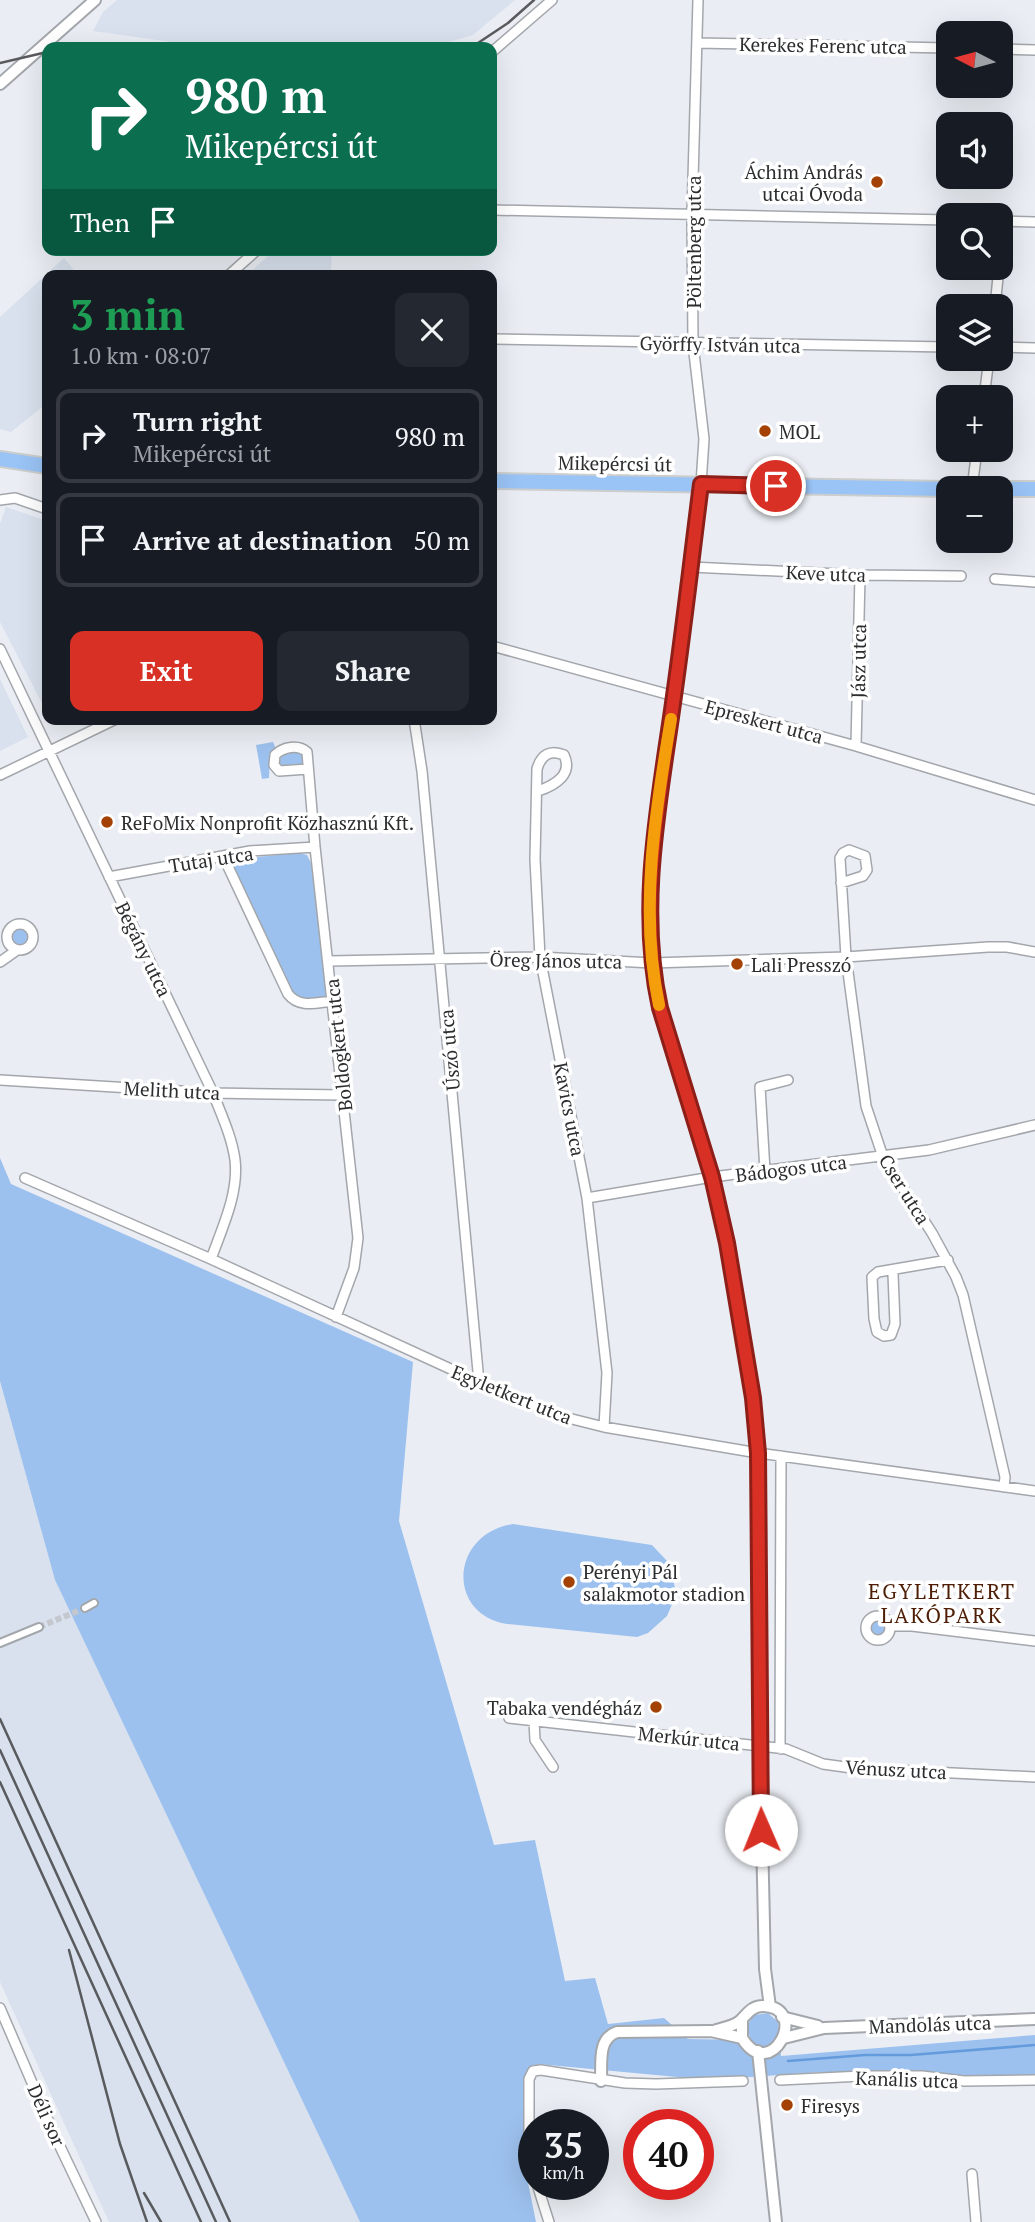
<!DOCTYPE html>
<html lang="en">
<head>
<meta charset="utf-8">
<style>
	body { margin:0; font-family:"PT Serif",serif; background:#242831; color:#f1f3f6; height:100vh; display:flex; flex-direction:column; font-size:26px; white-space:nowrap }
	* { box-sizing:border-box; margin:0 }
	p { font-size:23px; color:#9ea1a6 }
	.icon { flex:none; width:38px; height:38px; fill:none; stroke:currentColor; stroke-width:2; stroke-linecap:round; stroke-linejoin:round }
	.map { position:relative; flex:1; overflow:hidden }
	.details { position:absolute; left:42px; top:270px; width:455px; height:455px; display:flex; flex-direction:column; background:#171b24; border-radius:14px; box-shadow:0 7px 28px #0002 }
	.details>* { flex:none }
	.guide { position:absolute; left:42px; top:42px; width:455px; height:214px; border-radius:14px; box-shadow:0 7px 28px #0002; background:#0b6e4f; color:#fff; overflow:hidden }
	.needle { width:46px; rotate:276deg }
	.controls { position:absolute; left:936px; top:21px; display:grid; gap:14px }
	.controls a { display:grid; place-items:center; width:77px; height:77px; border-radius:14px; background:#171b24; box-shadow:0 7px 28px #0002; font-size:35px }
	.speed { position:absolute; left:518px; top:2109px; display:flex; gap:14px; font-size:35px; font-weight:700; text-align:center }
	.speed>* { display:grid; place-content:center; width:91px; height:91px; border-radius:50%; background:#171b24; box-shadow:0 7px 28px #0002; line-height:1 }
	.speed small { font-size:18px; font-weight:400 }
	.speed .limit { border:10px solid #d22; background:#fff; color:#111 }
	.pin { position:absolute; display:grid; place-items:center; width:60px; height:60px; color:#fff; margin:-30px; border:4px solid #fff; border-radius:50%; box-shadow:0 2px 7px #0007 }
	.me { position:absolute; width:77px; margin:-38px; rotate:359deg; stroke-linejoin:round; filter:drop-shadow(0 0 5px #0008) }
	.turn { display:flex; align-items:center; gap:24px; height:147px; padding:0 28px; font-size:32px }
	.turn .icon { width:91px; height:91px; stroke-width:2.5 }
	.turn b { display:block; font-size:49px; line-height:60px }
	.then { display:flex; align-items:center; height:66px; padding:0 28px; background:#0003; gap:14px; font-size:26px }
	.round { display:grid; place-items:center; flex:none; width:74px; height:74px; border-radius:14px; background:#242831 }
	.head { display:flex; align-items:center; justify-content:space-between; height:119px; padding:0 28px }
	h1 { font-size:42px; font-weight:600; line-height:52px; color:#1e9e55 }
	.cta { display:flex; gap:14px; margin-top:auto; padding:14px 28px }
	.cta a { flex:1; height:80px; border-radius:14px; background:#d93025; color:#fff; font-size:28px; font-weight:600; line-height:80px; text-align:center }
	.cta a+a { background:#242831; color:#f1f3f6 }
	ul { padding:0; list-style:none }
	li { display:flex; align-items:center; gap:21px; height:94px; margin:0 14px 10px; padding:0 14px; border:4px solid #363941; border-radius:14px }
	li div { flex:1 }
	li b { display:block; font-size:26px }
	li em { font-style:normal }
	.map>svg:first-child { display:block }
</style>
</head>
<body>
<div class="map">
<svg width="1035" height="2222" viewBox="0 0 1035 2222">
	<rect width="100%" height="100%" fill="#eaeef4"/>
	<path fill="#d8e1ed" d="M 117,0 L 515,0 L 473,35 L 432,47 L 207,47 L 93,31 L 103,12 Z
		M 275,250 L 332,250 L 331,275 L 247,275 Z
		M 64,258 L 78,275 L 47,275 L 47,403 L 11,432 L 0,429 L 0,317 Z
		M 6,507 L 47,521 L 47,713 L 0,622 L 0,524 Z
		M 0,679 L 28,737 L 0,751 Z
		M 0,1381 L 55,1580 L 360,2222 L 109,2222 L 0,1982 Z"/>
	<path fill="#9dc1ee" d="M 273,742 L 276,749 L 270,758 L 269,778 L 262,779 L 256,745 Z
		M 294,751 L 302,755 L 303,765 L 288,767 L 279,765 L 281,755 Z
		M 299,853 L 307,855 L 313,867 L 328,990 L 324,999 L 306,1002 L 290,992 L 229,864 L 236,859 Z
		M11 937a9 9 0 1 1 18 0a9 9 0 1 1-18 0Z
		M 0,1158 L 11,1184 L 413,1362 L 399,1521 L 494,1845 L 535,1840 L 565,1981 L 595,1978 L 608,2024 L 664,2018 L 688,2039 L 751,2040 C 747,2030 746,2023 755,2015 L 768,2013 L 778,2022 L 779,2031 L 775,2040 L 779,2040 L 781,2056 L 1035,2035 L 1035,2076 L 997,2081 L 941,2074 L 821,2072 L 709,2080 L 538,2064 L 522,2153 L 536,2222 L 360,2222 L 55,1580 L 0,1381 Z
		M 513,1524 L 652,1545 L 669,1563 L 675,1588 L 673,1602 L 667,1616 L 648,1633 L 637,1637 L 507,1624 C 446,1614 450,1534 513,1524 Z
		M870 1628a8 8 0 1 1 16 0a8 8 0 1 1-16 0Z"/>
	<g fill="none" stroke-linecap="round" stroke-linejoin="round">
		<path stroke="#649bdd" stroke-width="2.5" d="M 788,2061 L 865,2055 L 911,2055 L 1035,2045"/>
		<path stroke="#c4c7cd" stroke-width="6" stroke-dasharray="6 3" stroke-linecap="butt" d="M 39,1627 L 85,1608"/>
		<defs>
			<path id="pedestrian" d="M 85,1608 L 94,1603
				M 0,1643 L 39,1627"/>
			<path id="minor" d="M 698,0 L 692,215 L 693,344 L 704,439 L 701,484
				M 697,43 L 948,48
				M 1001,49 L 1035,50
				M 492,52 L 552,0
				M 492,210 L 948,220
				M 1001,221 L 1035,222
				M 1001,254 L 1005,221
				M 229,275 L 257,250
				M 995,306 L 999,268
				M 492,339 L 948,347
				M 1001,347 L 1035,348
				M 984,397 L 989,359
				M 972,488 L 977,450
				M 0,500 L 15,498 L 47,509
				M 691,567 L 860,575 L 961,576
				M 995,579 L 1035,582
				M 492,646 L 856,746 L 1035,800
				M 0,649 L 213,1093 C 221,1114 232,1137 235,1160 C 239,1193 222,1228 211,1259
				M 414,719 L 422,771 L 479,1382
				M 856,746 L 860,575
				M 308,769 L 279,771 L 274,765 L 275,755 C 283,747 298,744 307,752 L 315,847 L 358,1238 L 354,1268 L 336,1317
				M 0,775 L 116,719
				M 538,791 C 556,785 573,774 564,755 C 550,749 541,755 537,769 L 535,859 L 540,957 L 587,1198 L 607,1373 L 604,1427
				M 223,856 L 288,994 C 299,1008 315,1003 332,1001
				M 109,877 L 250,851 L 315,847
				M 841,883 L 863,876 L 867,870 L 865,856 L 849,850 L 843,853 L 840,858 L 846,957 L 866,1106 L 883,1157 L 932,1233 L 956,1277 L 963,1295 L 1005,1477 L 1004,1487
				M7 937a13 13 0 1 1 26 0a13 13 0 1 1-26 0Z
				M 329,961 L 540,957 L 652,963 L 846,957 L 988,947 L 1007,947 L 1035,952
				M 0,962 L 17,950
				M 0,1080 L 213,1093 L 343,1095
				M 765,1171 L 760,1087 L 788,1080
				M 25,1178 L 211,1259 L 479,1382 L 560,1416 L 604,1427 L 758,1453 L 1035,1491
				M 587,1198 L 712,1177 L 929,1150 L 1035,1125
				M 893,1274 L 895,1324 L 891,1335 L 884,1336 L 877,1332 L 874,1319 L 872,1277 L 878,1272 L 948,1260
				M866 1628a12 12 0 1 1 24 0a12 12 0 1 1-24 0Z
				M 890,1626 L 912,1626 L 1035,1641
				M 509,1718 L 786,1749 L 823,1764 L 852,1768 L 1035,1777
				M 534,1721 L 535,1740 L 553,1767
				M 780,1749 L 781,1456
				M 0,2008 L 54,2134 L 96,2222
				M 780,2080 L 862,2076 L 922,2076 L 964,2081 L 1035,2080
				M 534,2172 L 529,2136 L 529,2079 L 533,2071 L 541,2070 L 625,2083 L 656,2084 L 743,2081
				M 972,2174 L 976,2222
				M 537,2184 L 549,2222"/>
			<path id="tertiary" d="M 0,84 L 95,0
				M 701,484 C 692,555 684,625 674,696 C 660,799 637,904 660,1008 L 712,1177 L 727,1243 L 753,1398 L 758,1453 L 760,1746 L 765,1969 L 770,2007
				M 782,2017 L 818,2026
				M 716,2030 C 724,2028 735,2026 741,2020 C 748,2013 752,2006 763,2006 C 811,2007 771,2085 742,2038 L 742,2020
				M 784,2038 L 824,2028 L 1035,2019
				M 758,2051 L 776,2222
				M 601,2081 C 602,2063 597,2039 617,2032 L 711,2031 L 742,2038"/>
			<path id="primary" d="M 0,459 L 47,466
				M 492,481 L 948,489
				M 1001,489 L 1035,489"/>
		</defs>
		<use href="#pedestrian" stroke="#a3a7ac" stroke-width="10"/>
		<use href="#minor" stroke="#a3a7ac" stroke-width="12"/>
		<use href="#tertiary" stroke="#a3a7ac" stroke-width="14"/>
		<use href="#primary" stroke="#cccdcd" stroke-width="18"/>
		<use href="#pedestrian" stroke="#fff" stroke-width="6"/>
		<use href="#minor" stroke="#fff" stroke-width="9"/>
		<use href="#tertiary" stroke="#fff" stroke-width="10"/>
		<use href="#primary" stroke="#9ac4f6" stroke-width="14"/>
		<path stroke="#595a5d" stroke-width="2.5" d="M 472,47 L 508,23 L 534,0
			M 0,63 L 47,52
			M 0,1719 L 230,2222
			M 0,1750 L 216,2222
			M 0,1782 L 201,2222
			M 69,1950 L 120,2144 L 147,2222
			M 144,2193 L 161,2222"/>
	</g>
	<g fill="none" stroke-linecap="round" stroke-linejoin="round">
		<defs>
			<path id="route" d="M 761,1830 L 758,1453 L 753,1398 L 727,1243 L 712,1177 L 660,1008 C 637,904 660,799 674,696 C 684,625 692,555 701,484 L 776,486"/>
		</defs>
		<use href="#route" stroke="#8d1f18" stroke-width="18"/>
		<use href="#route" stroke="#d93025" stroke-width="12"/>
		<path stroke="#f59e0b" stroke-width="12" d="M 659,1005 C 639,912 655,812 671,719"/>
	</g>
	<g fill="#a44104" stroke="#fff" stroke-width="2.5">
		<circle cx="877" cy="182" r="7"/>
		<circle cx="765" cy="431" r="7"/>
		<circle cx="107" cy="822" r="7"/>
		<circle cx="737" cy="964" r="7"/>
		<circle cx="569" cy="1582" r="7"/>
		<circle cx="656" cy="1707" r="7"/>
		<circle cx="787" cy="2105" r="7"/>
	</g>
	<g text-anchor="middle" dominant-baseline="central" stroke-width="7" stroke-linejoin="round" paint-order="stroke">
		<g font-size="19" fill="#2c2d2f" stroke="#fff">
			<text transform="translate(823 45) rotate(1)">Kerekes Ferenc utca</text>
			<text transform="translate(693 242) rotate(-90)">Pöltenberg utca</text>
			<text transform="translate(720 344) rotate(1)">Györffy István utca</text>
			<text transform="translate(615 463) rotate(1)">Mikepércsi út</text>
			<text transform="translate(826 573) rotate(2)">Keve utca</text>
			<text transform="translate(858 661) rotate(-89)">Jász utca</text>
			<text transform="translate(764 721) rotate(15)">Epreskert utca</text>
			<text transform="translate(211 859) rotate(-9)">Tutaj utca</text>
			<text transform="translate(144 949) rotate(64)">Bégány utca</text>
			<text transform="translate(556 960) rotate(1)">Öreg János utca</text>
			<text transform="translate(338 1045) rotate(-96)">Boldogkert utca</text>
			<text transform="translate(449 1050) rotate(-95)">Úszó utca</text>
			<text transform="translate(172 1090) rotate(3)">Melith utca</text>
			<text transform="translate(570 1109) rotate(79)">Kavics utca</text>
			<text transform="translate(791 1168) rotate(-7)">Bádogos utca</text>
			<text transform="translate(905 1189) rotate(58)">Cser utca</text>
			<text transform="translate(512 1394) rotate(22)">Egyletkert utca</text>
			<text transform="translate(689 1738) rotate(6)">Merkúr utca</text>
			<text transform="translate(896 1769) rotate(3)">Vénusz utca</text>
			<text transform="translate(930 2024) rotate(-2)">Mandolás utca</text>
			<text transform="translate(907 2079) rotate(2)">Kanális utca</text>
			<text transform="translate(47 2115) rotate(66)">Déli sor</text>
		</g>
		<g font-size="19" fill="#2c2d2f" stroke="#fff" text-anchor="start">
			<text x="863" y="171" text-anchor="end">Áchim András<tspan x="863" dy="22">utcai Óvoda</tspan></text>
			<text x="779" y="431">MOL</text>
			<text x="121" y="822">ReFoMix Nonprofit Közhasznú Kft.</text>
			<text x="751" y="964">Lali Presszó</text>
			<text x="583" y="1571">Perényi Pál<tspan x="583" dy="22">salakmotor stadion</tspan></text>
			<text x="642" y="1707" text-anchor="end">Tabaka vendégház</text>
			<text x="801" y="2105">Firesys</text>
		</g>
		<g font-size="21" letter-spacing="2" fill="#4d1e05" stroke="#fff">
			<text x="942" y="1591">EGYLETKERT<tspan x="942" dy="24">LAKÓPARK</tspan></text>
		</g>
	</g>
</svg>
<div class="controls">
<a><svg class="needle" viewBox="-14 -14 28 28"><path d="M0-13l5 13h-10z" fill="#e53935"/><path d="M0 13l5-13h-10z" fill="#9ea1a6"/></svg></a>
<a><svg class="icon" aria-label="sound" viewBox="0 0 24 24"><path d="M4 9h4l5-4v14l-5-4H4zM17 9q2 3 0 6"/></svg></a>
<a><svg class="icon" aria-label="search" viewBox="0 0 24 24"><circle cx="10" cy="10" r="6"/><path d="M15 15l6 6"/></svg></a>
<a><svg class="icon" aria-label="layers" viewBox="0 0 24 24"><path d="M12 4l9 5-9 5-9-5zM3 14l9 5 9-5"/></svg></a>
<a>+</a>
<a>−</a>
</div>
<div class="speed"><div>35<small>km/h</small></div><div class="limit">40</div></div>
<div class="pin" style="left:776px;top:486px;background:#d93025"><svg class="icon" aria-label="arrive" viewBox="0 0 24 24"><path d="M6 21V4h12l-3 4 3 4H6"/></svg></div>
<svg class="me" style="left:761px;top:1830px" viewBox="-20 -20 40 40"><circle r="19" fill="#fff"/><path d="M0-13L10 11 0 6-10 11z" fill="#d93025"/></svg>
<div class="guide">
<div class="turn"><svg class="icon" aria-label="right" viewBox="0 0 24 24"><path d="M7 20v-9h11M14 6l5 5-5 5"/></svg><div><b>980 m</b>Mikepércsi út</div></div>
<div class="then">Then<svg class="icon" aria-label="arrive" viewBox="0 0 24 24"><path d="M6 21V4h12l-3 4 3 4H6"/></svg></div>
</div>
<section class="details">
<div class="head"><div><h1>3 min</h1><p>1.0 km · 08:07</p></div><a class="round"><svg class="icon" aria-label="close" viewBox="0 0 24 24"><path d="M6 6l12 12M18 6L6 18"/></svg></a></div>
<ul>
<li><svg class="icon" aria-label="right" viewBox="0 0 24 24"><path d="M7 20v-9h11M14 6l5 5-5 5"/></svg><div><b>Turn right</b><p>Mikepércsi út</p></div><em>980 m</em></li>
<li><svg class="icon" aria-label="arrive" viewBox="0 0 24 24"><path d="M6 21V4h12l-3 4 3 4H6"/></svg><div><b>Arrive at destination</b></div><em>50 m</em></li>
</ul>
<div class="cta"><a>Exit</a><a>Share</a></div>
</section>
</div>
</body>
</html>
